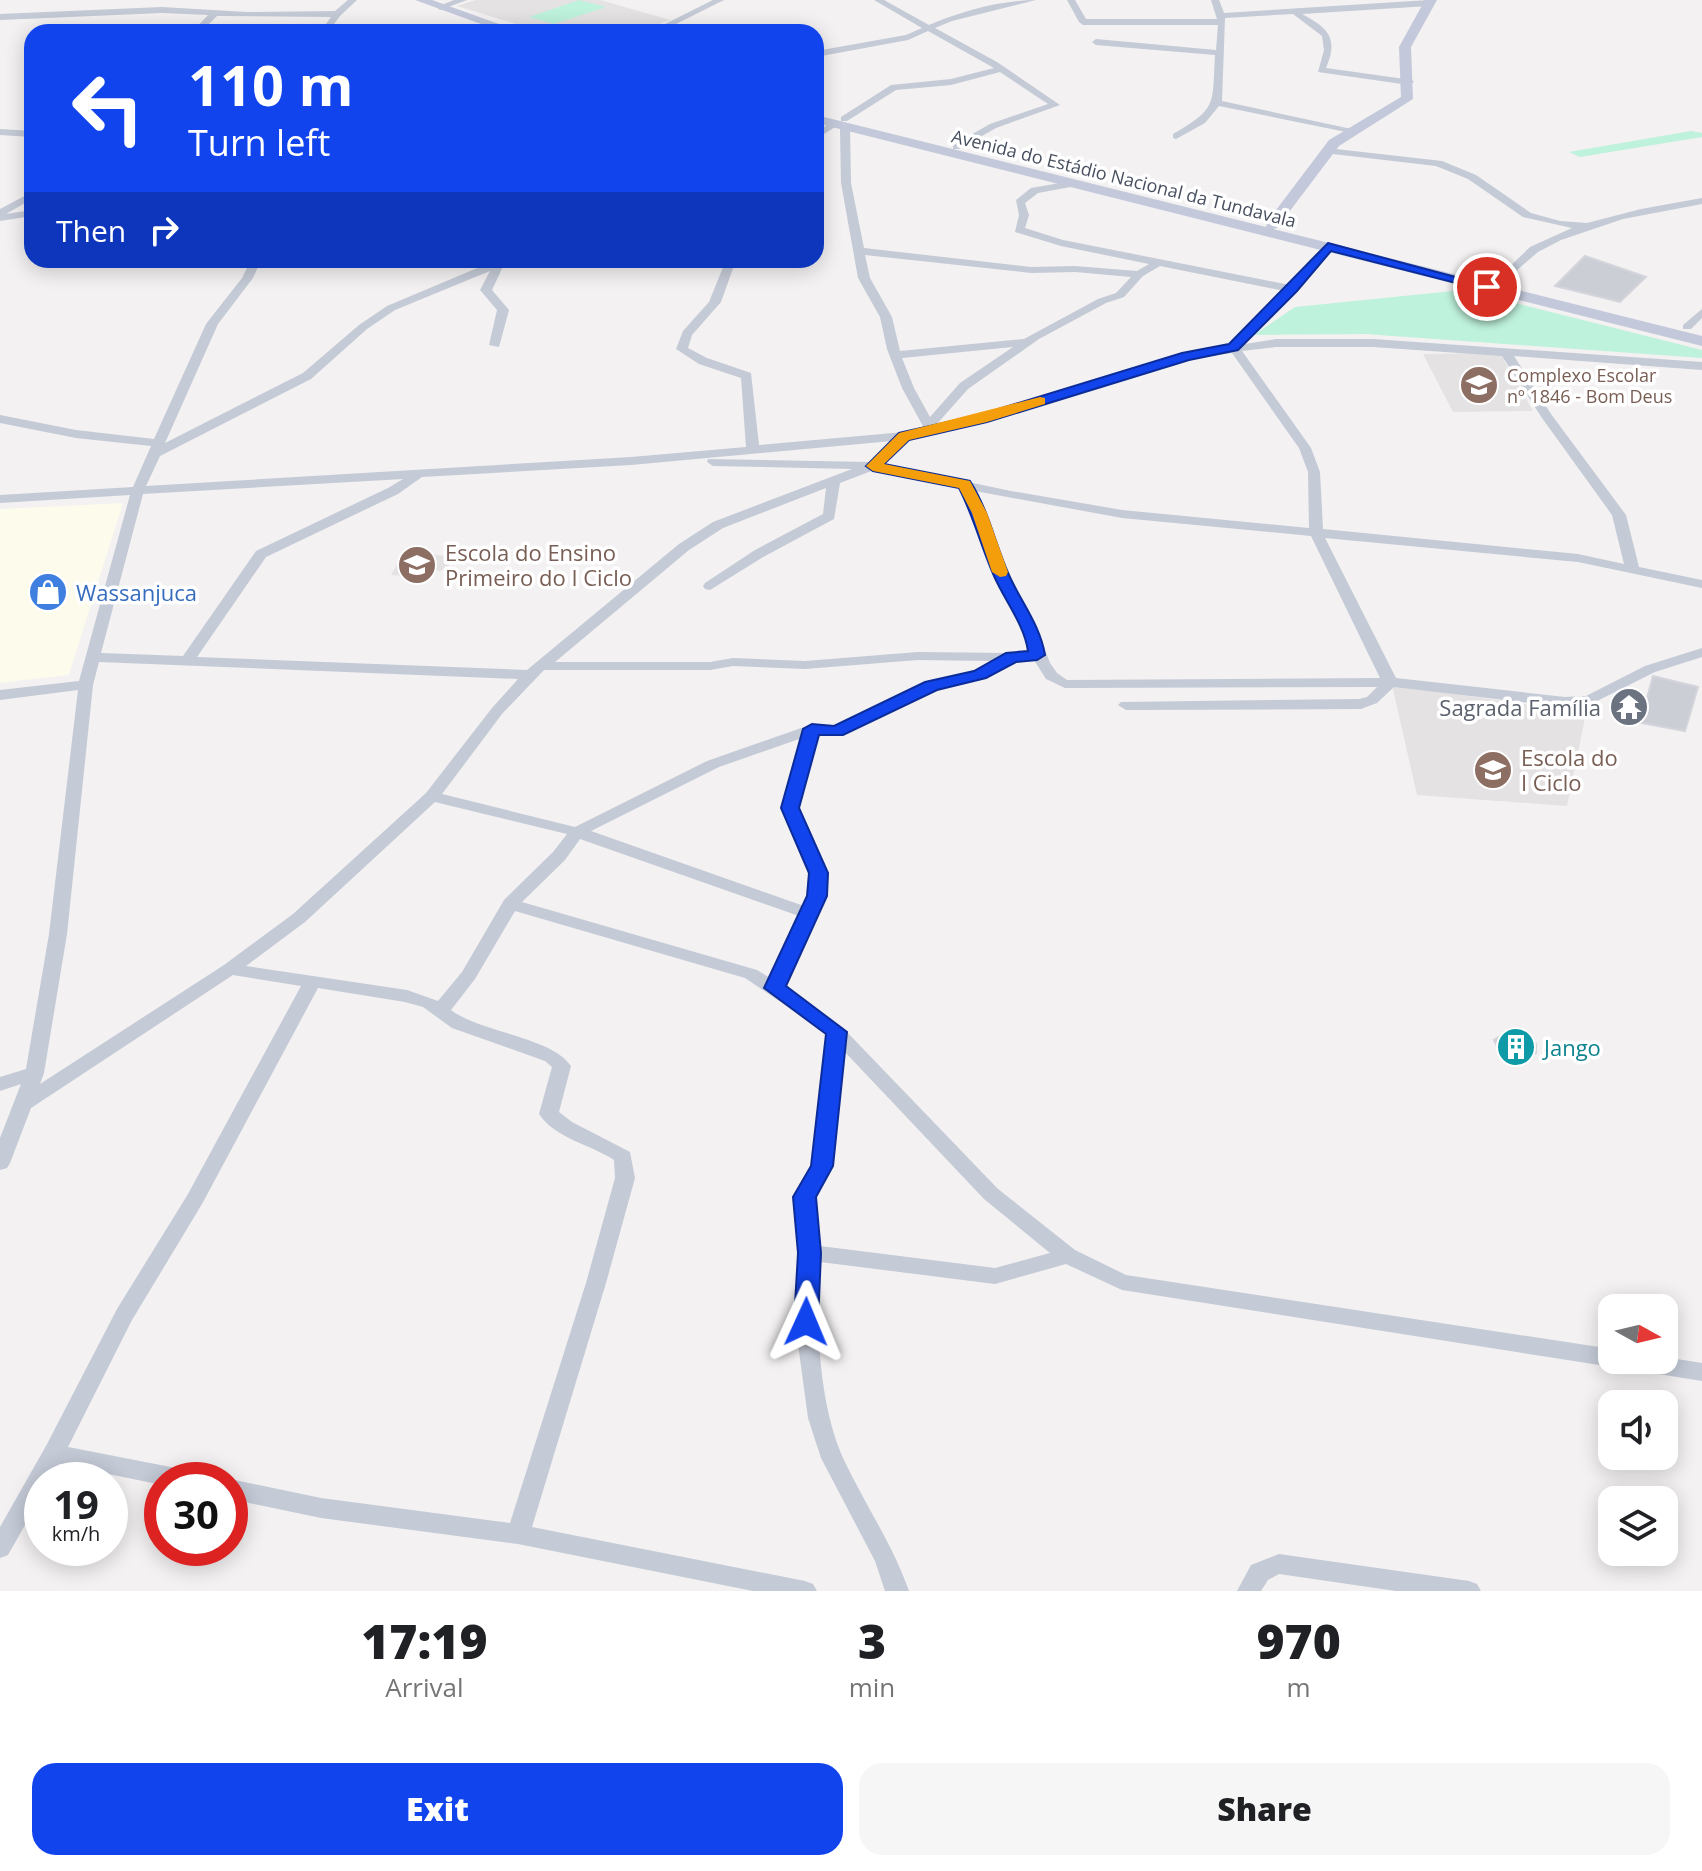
<!DOCTYPE html>
<html lang="en">
<head>
<meta charset="utf-8">
<style>
	body { margin:0; font-family:"Open Sans",sans-serif; background:#f6f6f6; color:#202124; height:100vh; display:flex; flex-direction:column; font-size:30px; white-space:nowrap }
	* { box-sizing:border-box; margin:0 }
	p { font-size:26px; color:#757577 }
	.icon { flex:none; width:44px; height:44px; fill:none; stroke:currentColor; stroke-width:2; stroke-linecap:round; stroke-linejoin:round }
	.map { position:relative; height:1591px; overflow:hidden }
	.side { display:flex; flex-direction:column; background:#fff; flex:1 }
	.side>* { flex:none }
	.banner { position:absolute; left:24px; top:24px; width:800px; height:244px; border-radius:24px; box-shadow:0 4px 20px #0003; background:#1144ed; color:#fff; overflow:hidden }
	.needle { width:52px; rotate:98deg }
	.fabs { position:absolute; left:1598px; top:1294px; display:grid; gap:16px }
	.fabs a { display:grid; place-items:center; width:80px; height:80px; border-radius:16px; background:#fff; box-shadow:0 4px 20px #0003; font-size:40px }
	.speed { position:absolute; left:24px; top:1462px; display:flex; gap:16px; font-size:40px; font-weight:700; text-align:center }
	.speed>* { display:grid; place-content:center; width:104px; height:104px; border-radius:50%; background:#fff; box-shadow:0 4px 20px #0003; line-height:1 }
	.speed small { font-size:20px; font-weight:400 }
	.speed .limit { border:12px solid #d22; background:#fff; color:#111 }
	.pin { position:absolute; display:grid; place-items:center; width:68px; height:68px; color:#fff; margin:-34px; border:4px solid #fff; border-radius:50%; box-shadow:0 2px 8px #0007 }
	.me { position:absolute; width:88px; margin:-44px; rotate:1deg; stroke-linejoin:round; filter:drop-shadow(0 0 6px #0008) }
	.turn { display:flex; align-items:center; gap:28px; height:168px; padding:0 32px; font-size:36px }
	.turn .icon { width:104px; height:104px; stroke-width:2.5 }
	.turn b { display:block; font-size:56px; line-height:68px }
	.then { display:flex; align-items:center; height:76px; padding:0 32px; background:#0003; gap:16px; font-size:30px }
	.eta { display:flex; justify-content:space-evenly; align-items:center; height:136px; text-align:center }
	.eta b { font-size:48px; font-weight:800; line-height:56px }
	.cta { display:flex; gap:16px; margin-top:auto; padding:16px 32px }
	.cta a { flex:1; height:92px; border-radius:24px; background:#1144ed; color:#fff; font-size:32px; font-weight:800; line-height:92px; text-align:center }
	.cta a+a { background:#f6f6f6; color:#202124 }
	.map>svg:first-child { display:block }
</style>
</head>
<body>
<div class="map">
<svg width="1702" height="1591" viewBox="0 0 1702 1591">
	<rect width="100%" height="100%" fill="#f3f1f1"/>
	<path fill="#fdfbeb" d="M 123,503 L 69,675 L 0,683 L 0,509 Z"/>
	<path fill="#e4e2e3" d="M 476,0 L 600,0 L 670,20 L 637,32 L 542,32 L 457,6 Z
		M 1500,353 L 1533,411 L 1453,412 L 1423,354 Z
		M 404,552 L 447,556 L 449,566 L 440,571 L 424,568 L 418,577 L 391,575 Z
		M 1392,685 L 1586,713 L 1567,806 L 1417,795 Z"/>
	<path fill="#bef2dc" d="M 579,0 L 606,7 L 554,24 L 529,17 Z
		M 1691,131 L 1702,133 L 1702,137 L 1580,157 L 1569,152 Z
		M 1463,290 L 1702,350 L 1702,358 L 1365,334 L 1254,335 L 1295,307 Z"/>
	<path fill="#ccced6" stroke="#d4d5dc" stroke-width="2" d="M 1585,256 L 1646,277 L 1620,302 L 1555,286 Z
		M 1653,676 L 1698,687 L 1685,731 L 1642,723 L 1613,713 L 1622,695 L 1646,702 Z
		M 1507,1031 L 1527,1035 L 1536,1044 L 1536,1053 L 1521,1060 L 1501,1054 L 1494,1040 Z"/>
	<g fill="none" stroke-linecap="round" stroke-linejoin="round">
		<path fill="#c4cad6" fill-rule="evenodd" d="M 348,0 L 357,0 L 340,16 L 328,32 L 320,32 L 331,17 L 217,16 L 201,32 L 192,32 L 208,15 L 162,13 L 0,20 L 0,14 L 162,7 L 247,12 L 335,11 Z
			M 454,0 L 467,0 L 440,10 L 436,7 Z
			M 713,0 L 724,0 L 660,32 L 649,32 Z
			M 874,0 L 884,0 L 929,25 C 961,11 1002,0 1036,0 L 952,21 L 935,28 L 997,62 L 1060,105 L 996,128 L 959,149 L 953,149 L 953,145 L 990,124 L 1048,104 L 1000,72 L 951,85 L 896,90 L 847,121 L 841,121 L 841,117 L 891,85 L 951,79 L 994,68 L 928,31 L 908,40 L 816,57 L 816,51 L 906,35 L 922,28 Z
			M 1067,0 L 1075,0 L 1086,19 L 1217,19 L 1211,0 L 1219,0 L 1224,13 L 1429,0 L 1433,3 L 1429,6 L 1302,14 C 1328,28 1339,38 1326,68 L 1412,80 L 1414,82 L 1409,85 L 1318,72 L 1324,50 L 1322,36 L 1293,14 L 1225,18 L 1222,101 L 1356,130 L 1351,133 L 1219,106 L 1205,123 L 1176,139 L 1173,138 L 1173,134 C 1218,108 1212,105 1215,55 L 1096,45 L 1092,42 L 1096,39 L 1216,50 L 1218,25 L 1083,25 L 1079,22 Z
			M 832,122 L 840,124 L 816,139 L 816,132 Z
			M 845,124 L 850,127 L 851,183 L 864,248 L 1031,267 L 1075,266 L 1137,271 L 1149,264 L 1061,246 L 1015,232 L 1019,215 L 1016,200 L 1031,188 L 1072,181 L 1076,182 L 1076,186 L 1038,193 L 1025,203 L 1029,215 L 1025,228 L 1063,240 L 1290,285 L 1324,245 L 1332,245 L 1332,249 L 1297,291 L 1245,344 L 1276,339 L 1373,339 L 1702,362 L 1702,370 L 1514,356 L 1551,414 L 1626,515 L 1639,567 L 1702,580 L 1702,588 L 1578,562 L 1325,538 L 1396,678 L 1565,697 L 1586,696 L 1645,666 L 1702,648 L 1702,657 L 1655,672 L 1589,705 L 1565,707 L 1394,687 L 1377,703 L 1361,709 L 1126,710 L 1118,705 L 1121,702 L 1359,699 L 1367,697 L 1377,687 L 1065,688 L 1046,679 L 1034,660 L 1015,661 L 985,677 L 936,689 L 842,734 L 818,734 L 798,808 L 826,873 L 825,896 L 783,987 L 843,1028 L 998,1189 L 1075,1250 L 1126,1275 L 1612,1349 L 1612,1360 L 1664,1360 L 1664,1357 L 1702,1363 L 1702,1381 L 1627,1369 L 1619,1364 L 1612,1367 L 1122,1290 L 1066,1264 L 995,1284 L 820,1262 C 816,1323 818,1401 843,1458 C 864,1503 892,1543 909,1591 L 885,1591 L 875,1561 L 821,1458 L 808,1418 L 795,1322 L 800,1253 L 795,1197 L 812,1166 L 828,1034 L 745,978 L 515,911 L 475,979 L 451,1010 C 482,1033 552,1037 571,1066 L 559,1112 L 572,1122 L 630,1152 L 635,1178 L 606,1283 L 532,1527 L 805,1581 L 813,1584 L 817,1591 L 753,1591 L 518,1544 L 321,1518 L 230,1499 L 230,1479 L 321,1498 L 510,1523 L 586,1283 L 615,1178 L 614,1160 C 590,1144 556,1139 539,1114 L 552,1067 L 545,1061 L 452,1028 L 423,1007 L 405,1002 L 318,988 L 202,1204 L 132,1320 L 68,1447 L 186,1470 L 194,1473 L 197,1480 L 162,1480 L 162,1485 L 60,1464 L 50,1480 L 42,1480 L 42,1495 L 8,1555 L 0,1558 L 0,1527 L 46,1446 L 117,1309 L 188,1194 L 301,986 L 233,975 L 31,1108 L 10,1163 L 7,1168 L 0,1170 L 0,1138 L 21,1084 L 0,1091 L 0,1077 L 26,1069 L 49,934 L 78,690 L 0,700 L 0,690 L 79,681 L 130,495 L 0,503 L 0,495 L 133,487 L 151,446 L 76,438 L 0,423 L 0,415 L 76,430 L 154,439 L 206,324 L 242,278 L 251,260 L 261,260 L 253,278 L 218,324 L 165,443 L 303,373 L 359,325 L 387,306 L 475,269 L 494,264 L 496,260 L 506,260 L 492,290 L 509,310 L 499,347 L 489,345 L 497,310 L 480,290 L 490,271 L 395,310 L 367,329 L 311,379 L 160,456 L 146,486 L 631,457 L 746,447 L 741,378 L 699,364 L 676,349 L 683,331 L 709,302 L 726,260 L 736,260 L 721,302 L 692,335 L 688,348 L 707,358 L 751,373 L 759,445 L 904,432 L 924,428 L 902,388 L 887,349 L 880,317 L 858,278 L 841,183 L 840,127 ZM 865,255 L 1031,273 L 1075,272 L 1131,277 L 1116,293 L 1098,299 L 1024,339 L 900,351 L 892,317 L 870,278 ZM 1160,266 L 1285,291 L 1229,346 L 1183,353 L 979,416 L 936,425 L 968,389 L 1039,339 L 1106,303 L 1124,297 L 1143,276 ZM 1013,347 L 960,383 L 930,417 L 914,388 L 902,358 ZM 1276,347 L 1373,347 L 1502,356 L 1542,418 L 1612,515 L 1624,564 L 1578,554 L 1323,529 L 1320,472 L 1311,448 L 1242,351 ZM 1232,353 L 1299,448 L 1308,472 L 1309,528 L 1122,510 L 1011,491 L 882,464 L 908,439 L 986,422 L 1189,359 ZM 892,441 L 870,462 L 708,459 L 707,462 L 713,466 L 852,469 L 713,522 L 679,544 L 527,670 L 197,657 L 266,557 L 398,494 L 422,477 L 631,465 ZM 874,470 L 960,488 L 997,580 L 1031,651 L 1009,653 L 918,652 L 805,661 L 733,658 L 710,662 L 555,662 L 689,550 L 723,528 L 826,488 L 823,514 L 755,550 L 705,583 L 703,586 L 705,589 L 710,590 L 765,556 L 834,519 L 840,483 ZM 403,479 L 388,488 L 256,551 L 183,656 L 101,653 L 143,494 ZM 975,491 L 1122,518 L 1311,536 L 1380,678 L 1067,680 L 1057,673 L 1050,663 L 1039,634 L 1007,572 ZM 918,660 L 993,661 L 975,671 L 926,683 L 835,726 L 807,726 L 707,761 L 575,827 L 442,794 L 502,714 L 544,670 L 710,670 L 733,666 L 805,669 ZM 99,662 L 518,679 L 492,708 L 426,793 L 293,914 L 224,965 L 40,1084 L 44,1073 L 67,934 L 93,685 ZM 802,738 C 798,752 781,800 783,811 C 791,844 821,870 804,906 L 591,831 L 719,767 ZM 435,802 L 567,834 L 553,852 L 504,900 L 462,972 L 438,1001 L 407,990 L 246,966 L 305,922 ZM 580,839 L 799,916 L 770,978 L 757,970 L 522,902 L 565,860 ZM 844,1051 L 984,1199 L 1050,1253 L 995,1268 L 820,1246 L 815,1197 L 832,1166 Z
			M 0,129 L 32,131 L 32,137 L 0,135 Z
			M 1327,148 L 1442,161 L 1476,175 L 1531,213 L 1560,221 L 1587,223 L 1641,209 L 1702,198 L 1702,204 L 1623,219 L 1561,240 L 1538,252 L 1502,283 L 1498,282 L 1498,278 L 1530,247 L 1572,228 L 1523,217 L 1468,179 L 1436,166 L 1324,153 L 1324,149 Z
			M 32,192 L 32,199 L 6,214 L 32,210 L 32,216 L 0,221 L 0,209 Z
			M 1702,309 L 1702,318 L 1691,329 L 1683,329 L 1683,325 Z
			M 1279,1554 L 1469,1581 L 1477,1584 L 1481,1591 L 1396,1591 L 1279,1574 L 1268,1580 L 1261,1591 L 1237,1591 L 1251,1565 Z"/>
		<path fill="#c3c9da" fill-rule="evenodd" d="M 415,0 L 432,0 L 521,32 L 503,32 Z
			M 1425,0 L 1437,0 L 1411,47 L 1413,99 L 1339,146 L 1277,228 L 1273,229 L 1702,336 L 1702,346 L 816,123 L 816,115 L 1266,227 L 1267,222 L 1329,140 L 1401,97 L 1399,47 Z"/>
	</g>
	<path fill="#1144ed" stroke="#0b2c9a" stroke-width="2" d="M 1328,243 L 1493,287 L 1487,291 L 1331,251 L 1297,291 L 1238,350 L 1189,360 L 987,422 L 909,440 L 884,464 L 970,481 C 989,511 995,544 1009,575 C 1021,602 1040,625 1045,655 L 1037,660 L 1016,662 L 986,678 L 937,690 L 843,735 L 819,735 L 799,808 L 828,873 L 827,896 L 786,986 L 847,1032 L 833,1166 L 816,1197 L 821,1253 L 818,1322 L 815,1329 L 806,1332 L 798,1329 L 794,1322 L 798,1253 L 793,1197 L 811,1166 L 826,1034 L 764,988 L 807,896 L 809,873 L 781,808 L 803,729 L 812,724 L 834,726 L 925,682 L 974,671 L 1006,653 L 1028,651 C 1024,624 1005,601 994,576 C 981,547 974,517 959,488 L 873,471 L 866,466 L 899,433 L 979,415 L 1182,353 L 1229,344 Z"/>
	<path fill="#f59e0b" d="M 1040,397 L 1045,398 L 1045,404 L 987,422 L 909,440 L 884,464 L 970,481 L 987,513 L 1008,572 L 1006,576 L 1000,577 L 992,572 L 972,513 L 959,488 L 873,471 L 866,466 L 899,433 Z"/>
	<defs>
		<symbol id="school-disc" viewBox="-11 -11 22 22"><circle r="9.5" fill="#8d6e63" stroke="#fff"/><path d="M0-5L7-2L0 1L-7-2ZM-4 1L0 2.5L4 1V4Q0 6-4 4Z" fill="#fff"/></symbol>
		<symbol id="shop-disc" viewBox="-11 -11 22 22"><circle r="9.5" fill="#3f7fe0" stroke="#fff"/><path d="M-5-2.5h2.3a2.7 3.5 0 0 1 5.4 0H5L5.5 6h-11ZM-1.5-2.5h3a1.5 2.3 0 0 0-3 0Z" fill="#fff"/></symbol>
		<symbol id="temple-disc" viewBox="-11 -11 22 22"><circle r="9.5" fill="#6b7280" stroke="#fff"/><path d="M0-6L5-2H3V0L6.5 2.5H4V6H1.5V3h-3V6H-4V2.5H-6.5L-3 0V-2H-5Z" fill="#fff"/></symbol>
		<symbol id="building-disc" viewBox="-11 -11 22 22"><circle r="9.5" fill="#0f9aa8" stroke="#fff"/><path d="M-4-6H4V6H1V3H-1V6H-4ZM-2.5-4.3h1.7v1.8h-1.7ZM.8-4.3h1.7v1.8H.8ZM-2.5-1h1.7V.8h-1.7ZM.8-1h1.7V.8H.8Z" fill="#fff"/></symbol>
	</defs>
	<g fill-rule="evenodd">
		<use href="#school-disc" x="1457" y="363" width="44" height="44"/>
		<use href="#school-disc" x="395" y="543" width="44" height="44"/>
		<use href="#shop-disc" x="26" y="570" width="44" height="44"/>
		<use href="#temple-disc" x="1607" y="685" width="44" height="44"/>
		<use href="#school-disc" x="1471" y="748" width="44" height="44"/>
		<use href="#building-disc" x="1494" y="1025" width="44" height="44"/>
	</g>
	<g text-anchor="middle" dominant-baseline="central" stroke-width="7" stroke-linejoin="round" paint-order="stroke">
		<g font-size="18" fill="#474f5f" stroke="#fff">
			<text transform="translate(1124 178) rotate(14)">Avenida do Estádio Nacional da Tundavala</text>
		</g>
		<g font-size="18" fill="#785e54" stroke="#fff" text-anchor="start">
			<text x="1507" y="375">Complexo Escolar<tspan x="1507" dy="21">nº 1846 - Bom Deus</tspan></text>
		</g>
		<g font-size="22" fill="#785e54" stroke="#fff" text-anchor="start">
			<text x="445" y="552">Escola do Ensino<tspan x="445" dy="25">Primeiro do I Ciclo</tspan></text>
			<text x="1521" y="757">Escola do<tspan x="1521" dy="25">I Ciclo</tspan></text>
		</g>
		<g font-size="22" fill="#366cbe" stroke="#fff" text-anchor="start">
			<text x="76" y="592">Wassanjuca</text>
		</g>
		<g font-size="22" fill="#5b616d" stroke="#fff" text-anchor="end">
			<text x="1601" y="707">Sagrada Família</text>
		</g>
		<g font-size="22" fill="#0d838f" stroke="#fff" text-anchor="start">
			<text x="1544" y="1047">Jango</text>
		</g>
	</g>
</svg>
<div class="fabs">
<a><svg class="needle" viewBox="-14 -14 28 28"><path d="M0-13l5 13h-10z" fill="#e53935"/><path d="M0 13l5-13h-10z" fill="#757577"/></svg></a>
<a><svg class="icon" aria-label="sound" viewBox="0 0 24 24"><path d="M4 9h4l5-4v14l-5-4H4zM17 9q2 3 0 6"/></svg></a>
<a><svg class="icon" aria-label="layers" viewBox="0 0 24 24"><path d="M12 4l9 5-9 5-9-5zM3 14l9 5 9-5"/></svg></a>
</div>
<div class="speed"><div>19<small>km/h</small></div><div class="limit">30</div></div>
<div class="pin" style="left:1487px;top:287px;background:#d93025"><svg class="icon" aria-label="arrive" viewBox="0 0 24 24"><path d="M6 21V4h12l-3 4 3 4H6"/></svg></div>
<svg class="me" style="left:806px;top:1322px" viewBox="-20 -20 40 40"><path d="M0-17L14 15 0 8-14 15z" fill="#1144ed" stroke="#fff" stroke-width="4"/></svg>
<div class="banner">
<div class="turn"><svg class="icon" aria-label="left" viewBox="0 0 24 24"><path d="M17 20v-9H6M10 6l-5 5 5 5"/></svg><div><b>110 m</b>Turn left</div></div>
<div class="then">Then<svg class="icon" aria-label="right" viewBox="0 0 24 24"><path d="M7 20v-9h11M14 6l5 5-5 5"/></svg></div>
</div>
</div>
<section class="side">
<div class="eta">
<div><b>17:19</b><p>Arrival</p></div>
<div><b>3</b><p>min</p></div>
<div><b>970</b><p>m</p></div>
</div>
<div class="cta"><a>Exit</a><a>Share</a></div>
</section>
</body>
</html>
